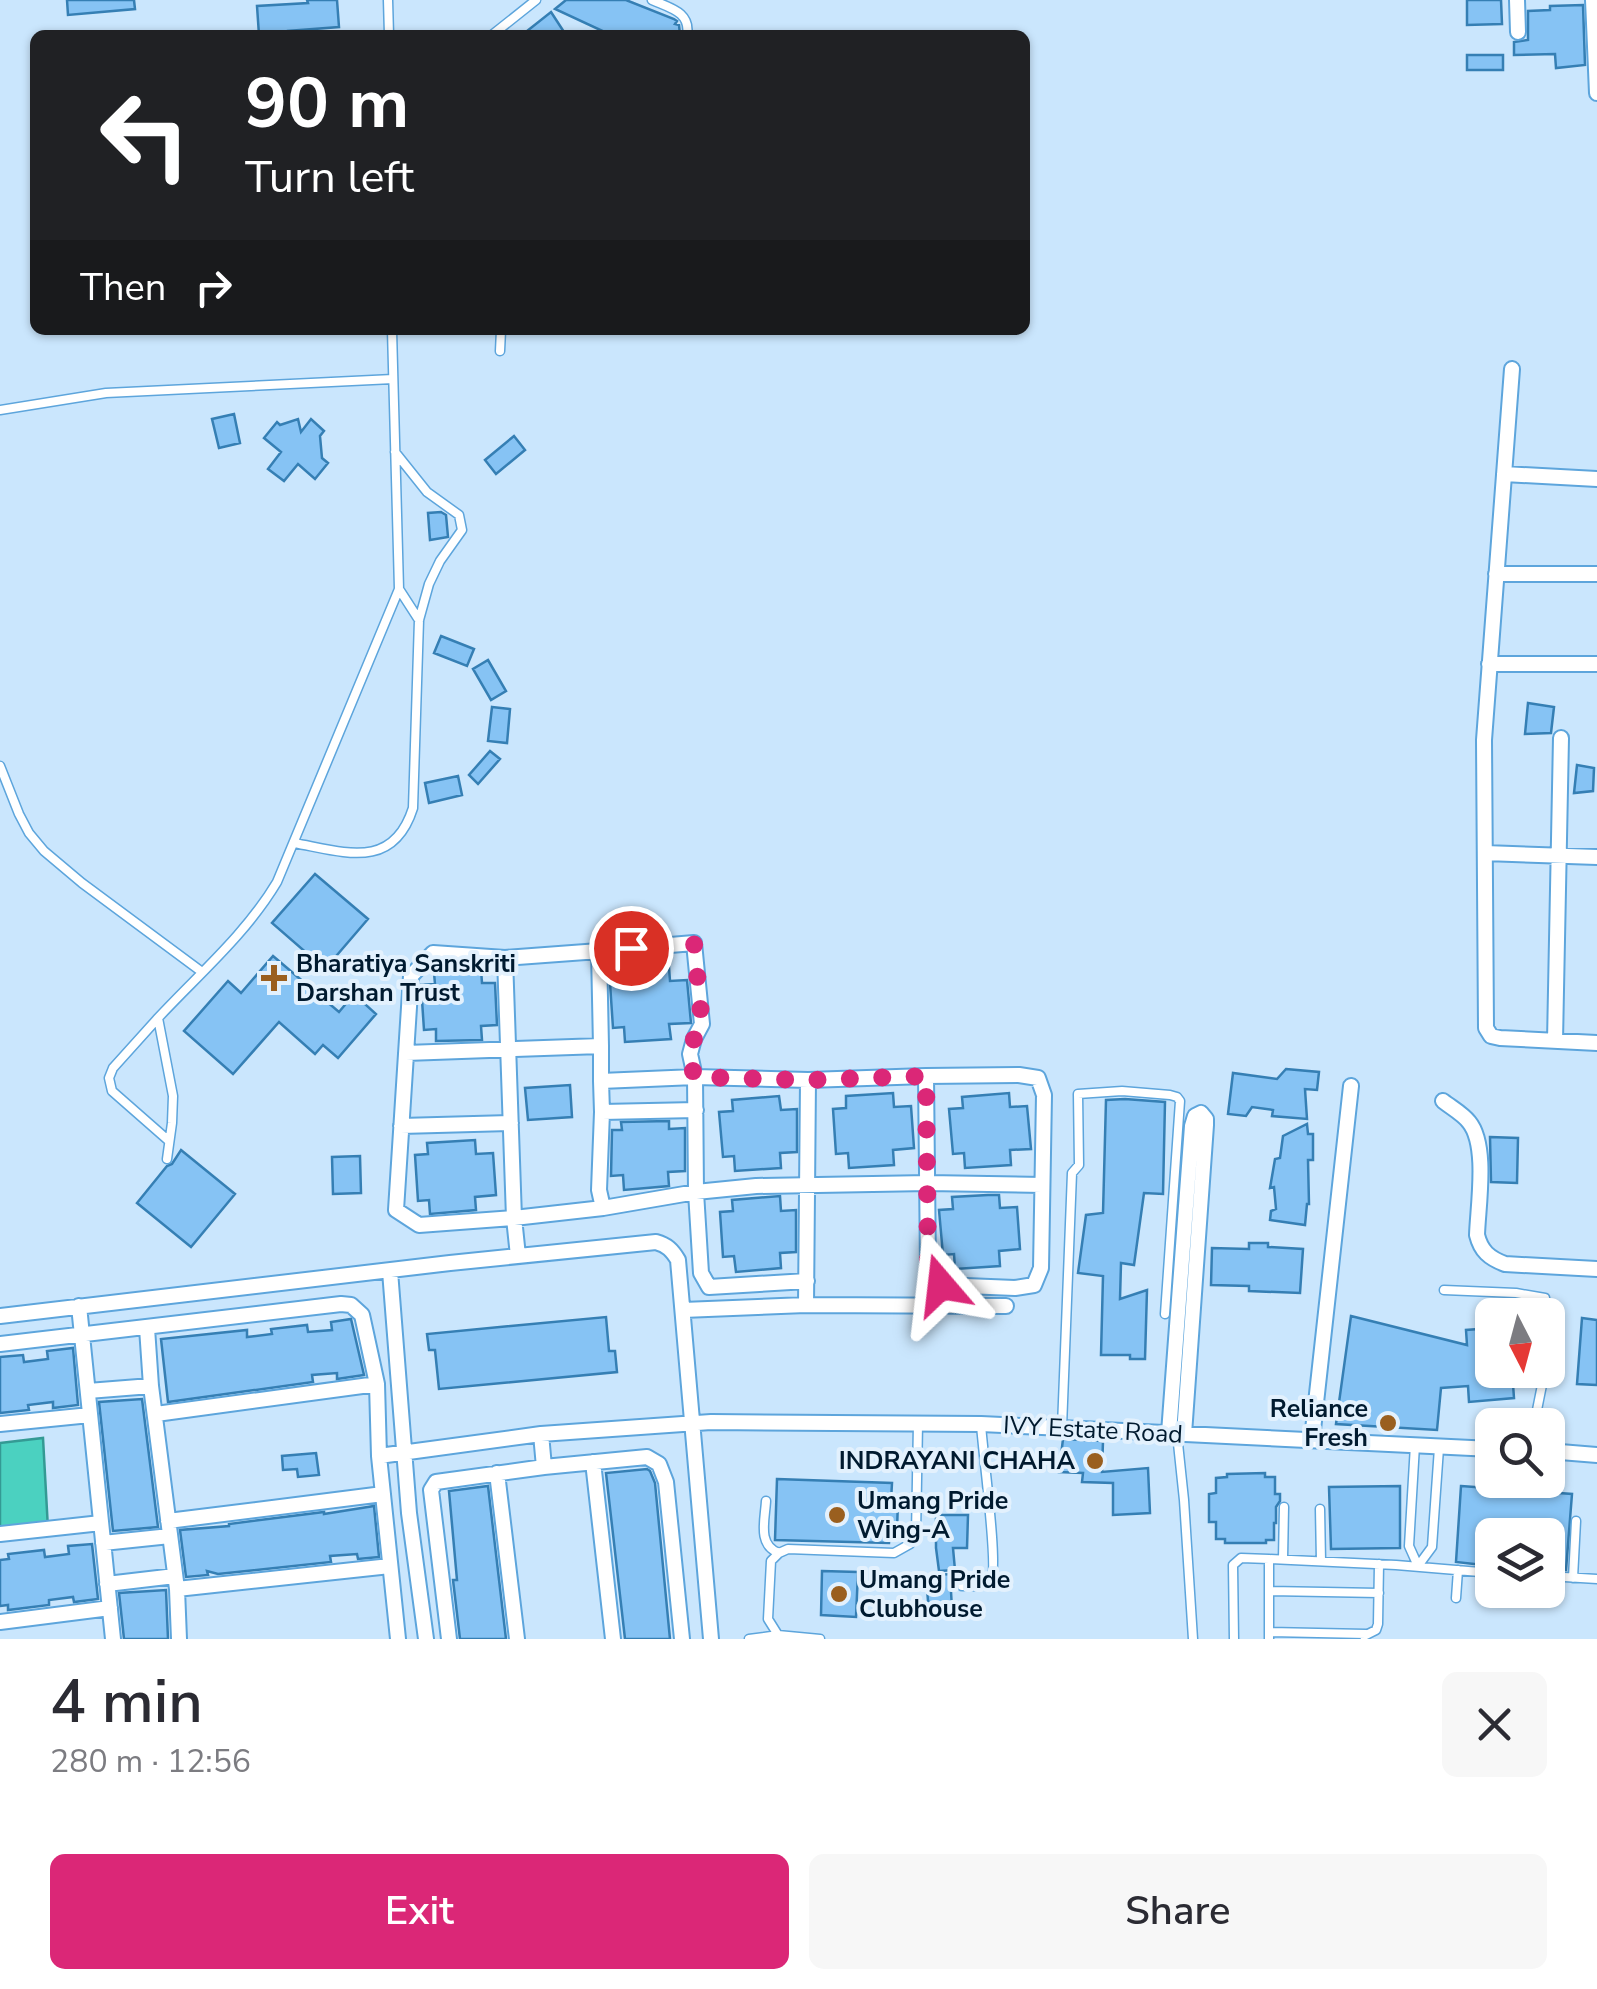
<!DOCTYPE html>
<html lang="en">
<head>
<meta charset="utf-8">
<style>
	body { margin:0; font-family:"Nunito Sans",sans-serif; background:#f7f7f7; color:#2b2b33; height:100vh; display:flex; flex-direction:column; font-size:38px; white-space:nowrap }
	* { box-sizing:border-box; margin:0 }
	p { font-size:32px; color:#7c7c81 }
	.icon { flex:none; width:55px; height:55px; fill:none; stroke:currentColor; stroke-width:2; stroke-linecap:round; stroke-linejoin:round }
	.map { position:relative; height:1639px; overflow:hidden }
	.details { display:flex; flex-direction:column; background:#fff; flex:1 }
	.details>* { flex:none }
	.top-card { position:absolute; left:30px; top:30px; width:1000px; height:305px; border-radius:15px; box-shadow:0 2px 8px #0004; background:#202124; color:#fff; overflow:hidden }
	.needle { width:65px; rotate:174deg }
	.fabs { position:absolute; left:1475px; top:1298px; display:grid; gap:20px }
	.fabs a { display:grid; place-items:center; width:90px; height:90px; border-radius:15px; background:#fff; box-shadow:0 2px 8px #0004; font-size:50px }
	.pin { position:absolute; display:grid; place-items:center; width:85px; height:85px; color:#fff; margin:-42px; border:5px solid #fff; border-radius:50%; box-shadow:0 2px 10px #0007 }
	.me { position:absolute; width:110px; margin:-55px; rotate:343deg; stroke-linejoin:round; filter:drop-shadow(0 0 8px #0008) }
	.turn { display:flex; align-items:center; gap:35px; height:210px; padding:0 50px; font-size:45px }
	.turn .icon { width:130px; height:130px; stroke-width:2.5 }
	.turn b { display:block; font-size:70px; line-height:85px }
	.then { display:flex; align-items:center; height:95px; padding:0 50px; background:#0003; gap:20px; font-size:38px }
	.round { display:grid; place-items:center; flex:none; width:105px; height:105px; border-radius:15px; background:#f7f7f7 }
	.head { display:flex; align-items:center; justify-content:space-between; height:170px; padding:0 50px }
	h1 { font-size:60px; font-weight:600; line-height:75px }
	.button { display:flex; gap:20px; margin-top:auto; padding:20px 50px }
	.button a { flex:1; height:115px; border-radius:15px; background:#db2777; color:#fff; font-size:40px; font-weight:600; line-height:115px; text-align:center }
	.button a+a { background:#f7f7f7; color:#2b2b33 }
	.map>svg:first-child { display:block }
</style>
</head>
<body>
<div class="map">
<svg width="1597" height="1639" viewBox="0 0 1597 1639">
	<rect width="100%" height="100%" fill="#cae6fd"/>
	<path fill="#4bd1c0" stroke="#349a94" stroke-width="2.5" d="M 43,1438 L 48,1529 L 0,1534 L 0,1443 Z"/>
	<path fill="#86c3f4" stroke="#357fb4" stroke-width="2.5" d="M 67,0 L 134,0 L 135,9 L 68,15 Z
		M 307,0 L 337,0 L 339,27 L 288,31 L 288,35 L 259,35 L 257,6 L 308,3 Z
		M 566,0 L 626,0 L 674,19 L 677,21 L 675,24 L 679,25 L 680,35 L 611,35 L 555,9 Z
		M 1467,0 L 1501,0 L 1502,24 L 1467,25 Z
		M 1583,5 L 1585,65 L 1556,68 L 1555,54 L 1514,55 L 1514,42 L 1528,40 L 1528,11 L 1550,10 L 1550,6 Z
		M 551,12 L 566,35 L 522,35 Z
		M 1467,55 L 1503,55 L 1503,70 L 1467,70 Z
		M 234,414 L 240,443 L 219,448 L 212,419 Z
		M 298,419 L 301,432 L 311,419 L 324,431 L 320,436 L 322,458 L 328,463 L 315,479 L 298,464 L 284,481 L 268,469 L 281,452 L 264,438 L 277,422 L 280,425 Z
		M 514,436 L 525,450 L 496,474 L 485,460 Z
		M 441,512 L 446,515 L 448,537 L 430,540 L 428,513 Z
		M 441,636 L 474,649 L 467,666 L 434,653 Z
		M 488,660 L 506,691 L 491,700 L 473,669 Z
		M 1528,703 L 1554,707 L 1551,733 L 1525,734 Z
		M 492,707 L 510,709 L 507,743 L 488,741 Z
		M 490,751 L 500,759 L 478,784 L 469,775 Z
		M 1577,765 L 1594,768 L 1593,791 L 1574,793 Z
		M 458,776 L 462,795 L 429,803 L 425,783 Z
		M 315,874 L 368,919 L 325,969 L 272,923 Z
		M 273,956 L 339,1012 L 354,994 L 376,1014 L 338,1058 L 323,1045 L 315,1054 L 279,1022 L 233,1074 L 184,1031 L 228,981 L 241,993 Z
		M 669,967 L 670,981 L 687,980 L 691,1023 L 669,1024 L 671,1039 L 625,1042 L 624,1027 L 613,1028 L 610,983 L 623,982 L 622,970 Z
		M 481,969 L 482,983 L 495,983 L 497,1025 L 481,1026 L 482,1040 L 436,1041 L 436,1029 L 424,1030 L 421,985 L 435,984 L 434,973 Z
		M 1286,1069 L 1319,1072 L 1317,1090 L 1305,1089 L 1307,1119 L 1272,1116 L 1273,1110 L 1252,1107 L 1246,1116 L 1228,1114 L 1233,1073 L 1277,1079 Z
		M 570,1085 L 572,1117 L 528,1120 L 525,1088 Z
		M 893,1093 L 894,1107 L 911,1106 L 914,1148 L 893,1150 L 894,1165 L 849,1168 L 848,1153 L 836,1154 L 833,1109 L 846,1108 L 846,1096 Z
		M 1009,1093 L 1010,1107 L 1027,1106 L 1031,1149 L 1010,1150 L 1011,1165 L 965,1168 L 964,1153 L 953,1154 L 949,1109 L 963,1108 L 962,1097 Z
		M 779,1096 L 781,1110 L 797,1109 L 797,1152 L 780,1153 L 781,1168 L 735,1171 L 734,1156 L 723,1157 L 719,1112 L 733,1111 L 732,1100 Z
		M 1125,1099 L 1165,1102 L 1163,1194 L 1144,1193 L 1134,1265 L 1121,1263 L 1120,1299 L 1147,1290 L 1145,1359 L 1130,1359 L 1130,1355 L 1101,1355 L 1103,1276 L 1078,1273 L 1086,1215 L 1103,1213 L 1106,1100 Z
		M 669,1121 L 669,1129 L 685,1128 L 685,1171 L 668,1172 L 669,1186 L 624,1190 L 623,1175 L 611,1176 L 612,1130 L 622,1130 L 621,1122 Z
		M 1307,1124 L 1308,1134 L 1313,1134 L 1313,1160 L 1308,1160 L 1309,1204 L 1307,1204 L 1305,1225 L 1270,1220 L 1271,1211 L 1276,1209 L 1274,1187 L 1270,1188 L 1275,1159 L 1280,1158 L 1283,1136 Z
		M 1490,1137 L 1518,1138 L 1517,1183 L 1491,1182 Z
		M 475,1140 L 476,1154 L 493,1153 L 496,1195 L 475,1197 L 476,1210 L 430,1214 L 429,1200 L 418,1201 L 415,1155 L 428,1154 L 427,1143 Z
		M 181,1150 L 235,1194 L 191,1247 L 137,1203 L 167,1166 L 172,1164 Z
		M 360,1156 L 361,1193 L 333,1194 L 332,1157 Z
		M 988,1195 L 999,1195 L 1000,1208 L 1017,1207 L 1020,1249 L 999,1251 L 1000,1266 L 955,1269 L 954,1254 L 943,1255 L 939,1210 L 953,1209 L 952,1197 Z
		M 780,1196 L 781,1211 L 796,1210 L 796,1252 L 780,1253 L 781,1268 L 736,1272 L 734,1256 L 723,1257 L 720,1212 L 733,1211 L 732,1200 Z
		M 1249,1243 L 1268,1243 L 1268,1247 L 1303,1249 L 1300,1293 L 1249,1291 L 1249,1286 L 1211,1285 L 1212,1248 L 1249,1249 Z
		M 1351,1316 L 1467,1345 L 1466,1330 L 1492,1328 L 1492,1370 L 1533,1370 L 1534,1382 L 1513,1384 L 1514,1398 L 1469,1402 L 1468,1386 L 1441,1388 L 1437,1430 L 1336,1424 Z
		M 606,1317 L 609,1351 L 615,1351 L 617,1372 L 439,1389 L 435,1350 L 429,1350 L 427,1334 Z
		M 1582,1318 L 1597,1320 L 1597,1385 L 1577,1384 Z
		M 351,1319 L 364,1375 L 337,1379 L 337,1373 L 312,1375 L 313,1382 L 168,1402 L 161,1339 L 247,1330 L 247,1337 L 272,1334 L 271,1329 L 307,1325 L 308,1332 L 332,1330 L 331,1322 Z
		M 73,1348 L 78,1405 L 53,1408 L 53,1402 L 28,1405 L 29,1410 L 0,1413 L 0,1357 L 23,1355 L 24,1362 L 48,1359 L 47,1351 Z
		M 142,1399 L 158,1527 L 113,1531 L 99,1402 Z
		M 1063,1439 L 1103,1441 L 1102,1472 L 1148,1468 L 1150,1513 L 1113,1515 L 1113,1483 L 1082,1482 L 1083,1473 L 1059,1472 Z
		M 316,1453 L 319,1475 L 298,1477 L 297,1469 L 283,1470 L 282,1456 Z
		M 647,1469 L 650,1471 L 655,1483 L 670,1639 L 625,1639 L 606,1473 Z
		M 1265,1473 L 1265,1477 L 1275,1477 L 1275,1494 L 1280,1494 L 1280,1501 L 1276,1507 L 1276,1523 L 1274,1523 L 1274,1540 L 1266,1540 L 1266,1543 L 1225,1543 L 1225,1539 L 1216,1539 L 1216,1522 L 1209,1522 L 1209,1494 L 1216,1493 L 1216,1478 L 1227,1477 L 1227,1474 Z
		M 777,1479 L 892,1483 L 891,1501 L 898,1501 L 897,1530 L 890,1529 L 889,1543 L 775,1540 Z
		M 488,1486 L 506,1639 L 460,1639 L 453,1580 L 457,1580 L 449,1491 Z
		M 1400,1486 L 1400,1548 L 1331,1549 L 1329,1487 Z
		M 1461,1486 L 1572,1494 L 1566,1570 L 1548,1569 L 1548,1535 L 1492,1535 L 1492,1566 L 1456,1562 Z
		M 374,1506 L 379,1557 L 358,1559 L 357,1554 L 330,1556 L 331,1562 L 218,1574 L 207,1571 L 208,1575 L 186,1577 L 180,1530 L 229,1526 L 229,1524 L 324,1512 L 324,1514 Z
		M 936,1515 L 968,1515 L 967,1548 L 953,1548 L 955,1570 L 939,1571 L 936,1548 Z
		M 92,1544 L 98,1599 L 74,1602 L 73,1597 L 49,1600 L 49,1605 L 8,1610 L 8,1605 L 0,1606 L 0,1560 L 9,1559 L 8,1554 L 44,1550 L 45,1557 L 69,1554 L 68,1546 Z
		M 822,1571 L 858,1572 L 856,1617 L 821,1615 Z
		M 950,1574 L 952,1609 L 938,1610 L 928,1601 L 926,1576 Z
		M 166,1590 L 168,1639 L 124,1639 L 119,1593 Z"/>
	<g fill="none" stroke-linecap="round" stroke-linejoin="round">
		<defs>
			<path id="lane" d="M 388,0 L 389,35
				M 652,0 C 670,8 691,12 687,35
				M 492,35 L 536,0
				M 500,351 L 501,330
				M 0,410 L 106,393 L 393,379
				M 399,589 L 419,620
				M 0,766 L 19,814 L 29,833 L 44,851 L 82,883 L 202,972
				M 294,843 C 344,852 393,871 413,808 L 419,620 L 429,584 L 440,561 L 462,530 L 459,515 L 427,492 L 395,452
				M 158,1018 L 113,1068 L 109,1078 L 112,1091 L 169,1141
				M 167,1159 L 172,1123 L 173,1096 L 158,1018 C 199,974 246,934 277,882 L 399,589 L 392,330
				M 1444,1290 L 1516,1293 L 1545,1298 L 1547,1315
				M 1534,1425 L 1545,1370
				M 1062,1427 L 1072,1173 L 1079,1165 L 1078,1094 L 1122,1091 L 1170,1095 L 1177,1097 L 1180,1101 L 1165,1314
				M 1177,1434 L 1184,1500 L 1193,1639
				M 1415,1445 L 1409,1546 L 1418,1566 L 1432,1547 L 1439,1448
				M 766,1501 C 765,1520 757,1545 779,1553
				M 1320,1509 L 1321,1561
				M 1283,1559 L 1284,1507
				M 1548,1576 L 1597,1579
				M 1573,1578 L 1576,1521
				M 962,1586 C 971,1586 985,1588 991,1580 C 999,1569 982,1446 981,1424
				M 1269,1591 L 1379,1593
				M 1456,1598 L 1458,1570
				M 1269,1632 L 1366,1634
				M 778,1635 L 768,1619 L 771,1561 L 779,1553 L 788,1549 L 894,1553 L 910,1544 L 916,1535 L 918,1423
				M 1364,1636 L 1376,1630 L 1378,1624 L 1379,1564
				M 749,1639 L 778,1635 L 820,1639
				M 1234,1639 L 1233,1565 L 1241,1558 L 1269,1559
				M 1269,1639 L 1269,1559 L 1396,1565 L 1492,1573"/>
			<path id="street" d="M 1517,0 L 1518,32
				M 1593,0 L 1597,93
				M 1512,369 L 1484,740 L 1486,1028 L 1491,1036 L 1500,1038 L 1597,1043
				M 1504,474 L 1597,479
				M 1496,574 L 1597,574
				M 1489,664 L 1597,664
				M 1485,853 L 1597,857
				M 505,958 L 599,951
				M 1555,1041 L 1561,738
				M 406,1053 L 601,1046 L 599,951 L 694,943 L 702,1024 L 694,1039 L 690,1054 L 695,1077 L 601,1081 L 601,1046
				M 601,1081 L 602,1112
				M 1443,1101 C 1452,1108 1463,1114 1469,1122 C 1488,1145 1478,1205 1477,1235 C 1481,1251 1489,1258 1505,1264 L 1597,1269
				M 401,1126 L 511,1123
				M 603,1208 L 599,1190 L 602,1112 L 696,1110
				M 518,1256 L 514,1218 L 505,958 L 433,953 L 411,976 L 396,1210 L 419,1225 L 514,1218 L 603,1208 L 696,1192 L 756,1186 L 928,1183 L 1042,1185
				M 390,1271 L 409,1513 L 426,1639
				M 807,1281 L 709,1287 L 701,1273 L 696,1192 L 695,1077 L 808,1080 L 926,1076 L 928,1268 L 932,1283 L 941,1285 L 1015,1288 L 1034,1285 L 1041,1268 L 1044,1095 L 1038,1078 L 1019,1075 L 926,1076
				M 806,1305 L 808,1080
				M 79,1306 L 113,1639
				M 683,1310 L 806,1305 L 1006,1306
				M 0,1316 L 450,1263 L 656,1242 C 667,1245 672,1250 678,1260 L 711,1639
				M 147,1328 L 151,1386 L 177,1589
				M 0,1344 L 341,1304 L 351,1305 L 362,1315 L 377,1384 L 379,1456 L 398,1639
				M 88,1391 L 151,1386
				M 156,1414 L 377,1384
				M 0,1424 L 90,1415
				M 1169,1433 L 1192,1126 L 1195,1116 L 1201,1113 L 1206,1119 L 1206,1125 L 1184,1434
				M 541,1434 L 544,1467
				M 1312,1439 L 1351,1086
				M 1548,1451 L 1597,1455
				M 379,1456 L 541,1434 L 711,1422 L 981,1424 L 1492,1449
				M 593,1462 L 613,1639
				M 497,1473 L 517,1639
				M 168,1521 L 383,1494
				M 0,1534 L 101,1523
				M 103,1543 L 170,1536
				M 107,1584 L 175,1576
				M 0,1622 L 110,1608
				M 179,1639 L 177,1589 L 390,1566
				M 449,1639 L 431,1490 L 436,1482 L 544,1467 L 647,1457 L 659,1464 L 666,1482 L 682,1639"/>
		</defs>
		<use href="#lane" stroke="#5da5dc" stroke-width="11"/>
		<use href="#street" stroke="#5da5dc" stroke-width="18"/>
		<use href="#lane" stroke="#fff" stroke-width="8"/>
		<use href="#street" stroke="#fff" stroke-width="14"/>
	</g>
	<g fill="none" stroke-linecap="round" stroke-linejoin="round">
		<path stroke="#db2777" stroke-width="18" stroke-dasharray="0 32.4" d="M 631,948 L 694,943 L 702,1024 L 694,1039 L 690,1054 L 694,1077 L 808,1080 L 926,1076 L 928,1268 L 932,1282 L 941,1285"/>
	</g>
	<g fill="#9a5f1f" stroke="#e3f1fd" stroke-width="4">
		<path d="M269 963h10v10h10v10h-10v10h-10v-10h-10v-10h10z"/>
		<circle cx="1388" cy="1423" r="10"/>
		<circle cx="1095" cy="1461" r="10"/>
		<circle cx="837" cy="1515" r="10"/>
		<circle cx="839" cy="1594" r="10"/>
	</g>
	<g text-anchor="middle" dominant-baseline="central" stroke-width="8" stroke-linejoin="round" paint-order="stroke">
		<g font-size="25" font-weight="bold" fill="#001a2f" stroke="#e3f1fd" text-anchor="start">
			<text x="296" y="964">Bharatiya Sanskriti<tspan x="296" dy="29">Darshan Trust</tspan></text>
			<text x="1368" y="1409" text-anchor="end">Reliance<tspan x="1368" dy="29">Fresh</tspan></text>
			<text x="1075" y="1461" text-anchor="end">INDRAYANI CHAHA</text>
			<text x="857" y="1501">Umang Pride<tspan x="857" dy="29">Wing-A</tspan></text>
			<text x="859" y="1580">Umang Pride<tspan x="859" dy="29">Clubhouse</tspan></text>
		</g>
		<g font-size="25" fill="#001a2f" stroke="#e3f1fd">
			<text transform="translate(1093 1430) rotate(3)">IVY Estate Road</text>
		</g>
	</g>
</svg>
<div class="fabs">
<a><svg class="needle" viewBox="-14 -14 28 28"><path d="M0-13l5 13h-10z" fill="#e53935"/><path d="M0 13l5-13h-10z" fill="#7c7c81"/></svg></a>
<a><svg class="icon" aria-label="search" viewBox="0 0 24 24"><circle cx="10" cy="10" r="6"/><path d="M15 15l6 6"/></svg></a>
<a><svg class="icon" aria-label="layers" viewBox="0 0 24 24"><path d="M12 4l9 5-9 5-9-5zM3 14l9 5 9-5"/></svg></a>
</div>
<div class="pin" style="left:631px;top:948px;background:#d93025"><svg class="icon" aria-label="arrive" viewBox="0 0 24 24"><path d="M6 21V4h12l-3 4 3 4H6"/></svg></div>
<svg class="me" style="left:941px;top:1285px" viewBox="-20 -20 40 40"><path d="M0-17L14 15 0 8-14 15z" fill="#db2777" stroke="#fff" stroke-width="4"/></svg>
<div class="top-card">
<div class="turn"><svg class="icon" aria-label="left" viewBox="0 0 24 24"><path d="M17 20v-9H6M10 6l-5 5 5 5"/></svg><div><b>90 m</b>Turn left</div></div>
<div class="then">Then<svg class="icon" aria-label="right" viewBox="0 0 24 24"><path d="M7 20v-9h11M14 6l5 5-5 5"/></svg></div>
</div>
</div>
<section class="details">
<div class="head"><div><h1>4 min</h1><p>280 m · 12:56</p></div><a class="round"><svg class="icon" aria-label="close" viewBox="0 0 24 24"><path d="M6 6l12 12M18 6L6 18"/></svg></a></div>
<div class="button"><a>Exit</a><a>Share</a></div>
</section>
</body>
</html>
